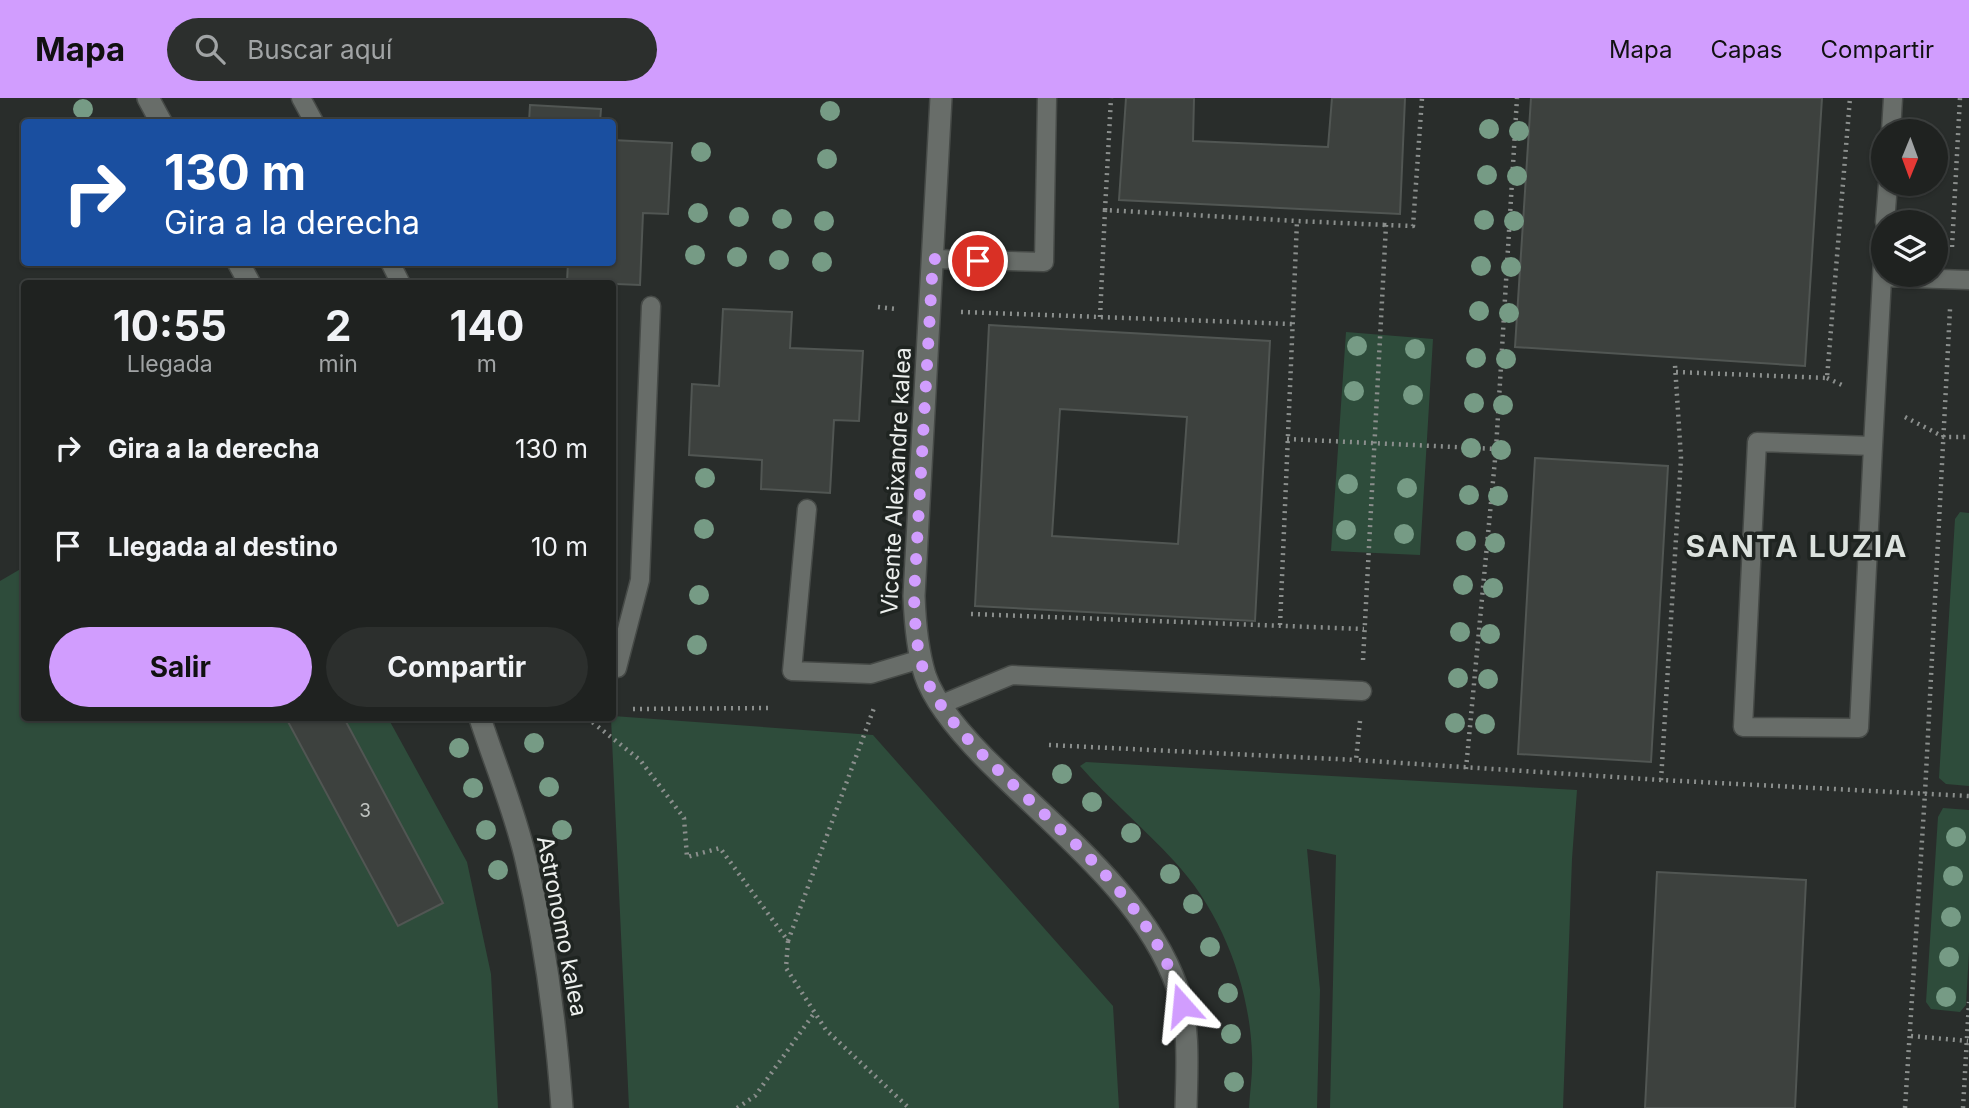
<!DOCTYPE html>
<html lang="es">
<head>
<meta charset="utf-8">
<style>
	body { margin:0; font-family:Inter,sans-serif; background:#2c2f2d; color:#f1f3f6; height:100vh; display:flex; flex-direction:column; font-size:26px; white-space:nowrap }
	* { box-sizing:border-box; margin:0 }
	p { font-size:23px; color:#a1a4a5 }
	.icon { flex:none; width:38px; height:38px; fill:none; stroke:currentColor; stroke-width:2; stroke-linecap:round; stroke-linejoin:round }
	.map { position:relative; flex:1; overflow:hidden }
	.details { position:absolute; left:21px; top:182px; width:595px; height:441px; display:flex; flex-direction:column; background:#1f2220; border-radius:7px; box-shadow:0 2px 5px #0004,0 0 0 2px #3c3f3e }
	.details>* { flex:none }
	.hud { position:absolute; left:21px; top:21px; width:595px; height:147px; border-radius:7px; box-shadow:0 2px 5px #0004,0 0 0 2px #3c3f3e; background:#1a4fa0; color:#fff; overflow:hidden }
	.needle { width:46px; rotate:181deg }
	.tools { position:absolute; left:1871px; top:21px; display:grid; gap:14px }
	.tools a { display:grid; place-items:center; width:77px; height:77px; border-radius:50%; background:#1f2220; box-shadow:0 2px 5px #0004,0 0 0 2px #3c3f3e; font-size:35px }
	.pin { position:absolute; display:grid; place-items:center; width:60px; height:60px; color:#fff; margin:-30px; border:4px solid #fff; border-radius:50%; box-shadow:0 2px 7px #0007 }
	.me { position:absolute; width:77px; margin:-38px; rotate:342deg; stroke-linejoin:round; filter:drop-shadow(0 0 5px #0008) }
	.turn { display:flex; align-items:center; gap:24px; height:147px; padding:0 28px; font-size:32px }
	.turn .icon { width:91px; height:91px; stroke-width:2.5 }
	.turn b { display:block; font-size:49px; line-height:60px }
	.eta { display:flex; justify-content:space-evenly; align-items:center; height:119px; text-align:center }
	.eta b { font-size:42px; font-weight:700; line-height:49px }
	.button { display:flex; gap:14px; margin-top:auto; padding:14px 28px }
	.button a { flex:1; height:80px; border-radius:42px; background:#d19dfe; color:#111; font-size:28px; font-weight:700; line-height:80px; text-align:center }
	.button a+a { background:#2c2f2d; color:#f1f3f6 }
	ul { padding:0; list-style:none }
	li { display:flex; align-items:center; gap:21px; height:98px; padding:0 28px }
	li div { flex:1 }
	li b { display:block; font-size:26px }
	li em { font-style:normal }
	header { display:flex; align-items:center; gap:42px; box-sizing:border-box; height:98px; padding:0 35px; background:#d19dfe; color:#111 }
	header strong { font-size:33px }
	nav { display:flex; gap:38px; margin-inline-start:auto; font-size:24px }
	.search { width:490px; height:63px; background:#2c2f2d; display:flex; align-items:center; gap:18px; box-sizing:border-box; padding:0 24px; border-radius:38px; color:#a1a4a5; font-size:26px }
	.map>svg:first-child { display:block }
</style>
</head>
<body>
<header>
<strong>Mapa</strong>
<div class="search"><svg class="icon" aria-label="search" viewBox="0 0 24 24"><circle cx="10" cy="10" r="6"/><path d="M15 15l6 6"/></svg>Buscar aquí</div>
<nav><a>Mapa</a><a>Capas</a><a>Compartir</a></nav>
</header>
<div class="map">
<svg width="1969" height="1010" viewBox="0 0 1969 1010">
	<rect width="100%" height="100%" fill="#292d2b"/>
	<path fill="#2e4c3b" d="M 1346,234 L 1433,241 L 1420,457 L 1331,453 Z
		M 1960,414 L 1969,415 L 1969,688 L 1946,686 L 1939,680 L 1955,421 Z
		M 24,469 L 24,620 L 388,620 L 467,764 L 491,876 L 498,1010 L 0,1010 L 0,483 Z
		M 613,618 L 873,637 L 1113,908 L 1119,1010 L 629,1010 L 611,620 Z
		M 1086,664 L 1577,692 L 1572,761 L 1563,1010 L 1330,1010 L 1336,757 L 1307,751 L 1320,892 L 1317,1010 L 1249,1010 C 1250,992 1253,974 1252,957 C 1250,888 1221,813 1174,763 C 1144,730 1109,701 1080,668 Z
		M 1943,710 L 1969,712 L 1969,854 L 1966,907 L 1960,914 L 1931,911 L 1926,904 L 1938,719 Z"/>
	<path fill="#3d413e" stroke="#515653" stroke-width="2" fill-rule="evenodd" d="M 1126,0 L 1194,0 L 1193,43 L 1328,49 L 1332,0 L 1405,0 L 1400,116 L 1119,102 Z
		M 1531,0 L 1822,0 L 1805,268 L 1515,249 Z
		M 530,7 L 601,11 L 600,24 L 529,24 Z
		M 612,42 L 672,45 L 668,116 L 643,115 L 640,187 L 567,184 L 568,164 L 612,164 Z
		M 723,211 L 792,214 L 790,250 L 863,253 L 859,323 L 834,322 L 830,395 L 761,391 L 762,362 L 689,357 L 692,286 L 719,288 Z
		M 989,227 L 1270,243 L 1255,523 L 975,508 ZM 1060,311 L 1187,319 L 1178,446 L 1052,438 Z
		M 1535,360 L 1668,368 L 1651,664 L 1518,656 Z
		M 286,620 L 344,620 L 443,805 L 398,828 Z
		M 1657,774 L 1806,782 L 1795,1010 L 1645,1010 Z"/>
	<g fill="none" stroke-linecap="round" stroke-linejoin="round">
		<defs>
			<path id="lane" d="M 301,0 L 314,24
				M 1891,33 L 1893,0
				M 1885,124 L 1888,86
				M 933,161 L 1044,164 L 1047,0
				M 390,164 L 401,186
				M 1882,179 L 1969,182
				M 1873,348 L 1757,344 L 1743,629 L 1859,630 L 1873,348 L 1883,161
				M 807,411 L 792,573 L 871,576 L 921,561
				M 612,571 L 617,570 L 640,482 L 651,208
				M 942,606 L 1012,577 L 1362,593"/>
			<path id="street" d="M 148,0 L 161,24
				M 941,0 L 914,498 C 915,525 917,551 925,577 C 936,610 974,650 999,674 C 1062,736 1147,803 1177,889 C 1190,928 1187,969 1186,1010
				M 238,164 L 250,186
				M 480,620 C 495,666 515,714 526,762 C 545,843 556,927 562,1010"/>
		</defs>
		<use href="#lane" stroke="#464a47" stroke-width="21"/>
		<use href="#street" stroke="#464a47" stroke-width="24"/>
		<path stroke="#8b8f8d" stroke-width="4.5" stroke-dasharray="2 5" stroke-linecap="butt" d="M 1105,112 L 1111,0
			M 1952,149 L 1960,0
			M 878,209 L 897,211
			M 961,214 L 1293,226
			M 1100,219 L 1105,112 L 1297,123
			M 1676,274 L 1827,280 L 1850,0
			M 1827,280 L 1844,288
			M 1905,319 L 1944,339 L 1969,339
			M 1287,341 L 1496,351
			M 971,516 L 1364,531
			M 1280,527 L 1297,123 L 1386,127
			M 1363,562 L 1386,127 L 1413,128 L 1422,0
			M 633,611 L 771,610
			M 587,620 L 640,662 L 684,720 L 687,759 L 720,750 L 788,843 L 786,870 L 826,932 L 909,1010
			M 1360,623 L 1356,662 L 1661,682 L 1969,698
			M 1049,647 L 1356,662
			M 1466,671 L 1496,351 L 1517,0
			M 1661,682 L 1681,360 L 1675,267
			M 788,843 L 874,610
			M 1911,938 L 1968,943
			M 737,1010 L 755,998 L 815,914
			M 1905,1010 L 1925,695 L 1950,211
			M 1963,1010 L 1969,904"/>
		<use href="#lane" stroke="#686d69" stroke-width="18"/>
		<use href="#street" stroke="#686d69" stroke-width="21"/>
	</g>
	<g fill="#769b85">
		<circle cx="83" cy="11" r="10"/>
		<circle cx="830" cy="13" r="10"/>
		<circle cx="1489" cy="31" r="10"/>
		<circle cx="1519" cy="33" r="10"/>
		<circle cx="701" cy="54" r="10"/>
		<circle cx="827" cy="61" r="10"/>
		<circle cx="1487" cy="77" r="10"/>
		<circle cx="1517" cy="78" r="10"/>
		<circle cx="698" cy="115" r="10"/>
		<circle cx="739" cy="119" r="10"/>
		<circle cx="782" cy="121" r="10"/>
		<circle cx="1484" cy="122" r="10"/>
		<circle cx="824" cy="123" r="10"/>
		<circle cx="1514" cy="123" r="10"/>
		<circle cx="695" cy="157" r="10"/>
		<circle cx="737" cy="159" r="10"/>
		<circle cx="779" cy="162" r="10"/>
		<circle cx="822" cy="164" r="10"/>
		<circle cx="1481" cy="168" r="10"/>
		<circle cx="1511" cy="169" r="10"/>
		<circle cx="1479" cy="213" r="10"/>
		<circle cx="1509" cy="215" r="10"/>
		<circle cx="1357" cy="248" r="10"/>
		<circle cx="1415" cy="251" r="10"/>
		<circle cx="1476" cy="260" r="10"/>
		<circle cx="1506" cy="261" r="10"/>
		<circle cx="1354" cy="293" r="10"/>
		<circle cx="1413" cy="297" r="10"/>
		<circle cx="1474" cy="305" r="10"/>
		<circle cx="1503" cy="307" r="10"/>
		<circle cx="1471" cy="350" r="10"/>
		<circle cx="1501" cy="352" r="10"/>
		<circle cx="705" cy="380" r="10"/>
		<circle cx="1348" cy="386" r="10"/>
		<circle cx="1407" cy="390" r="10"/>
		<circle cx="1469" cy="397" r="10"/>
		<circle cx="1498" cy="398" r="10"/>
		<circle cx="704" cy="431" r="10"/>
		<circle cx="1346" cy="432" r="10"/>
		<circle cx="1404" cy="436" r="10"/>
		<circle cx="1466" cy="443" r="10"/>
		<circle cx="1495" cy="445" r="10"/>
		<circle cx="1463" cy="487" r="10"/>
		<circle cx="1493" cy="490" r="10"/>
		<circle cx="699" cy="497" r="10"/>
		<circle cx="1460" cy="534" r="10"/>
		<circle cx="1490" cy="536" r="10"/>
		<circle cx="697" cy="547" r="10"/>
		<circle cx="1458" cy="580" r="10"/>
		<circle cx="1488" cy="581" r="10"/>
		<circle cx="1455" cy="625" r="10"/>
		<circle cx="1485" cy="626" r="10"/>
		<circle cx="534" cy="645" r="10"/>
		<circle cx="459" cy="650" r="10"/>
		<circle cx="1062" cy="676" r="10"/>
		<circle cx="549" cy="689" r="10"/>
		<circle cx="473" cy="690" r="10"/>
		<circle cx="1092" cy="704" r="10"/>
		<circle cx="486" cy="732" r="10"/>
		<circle cx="562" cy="732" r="10"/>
		<circle cx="1131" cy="735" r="10"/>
		<circle cx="1956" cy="739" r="10"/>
		<circle cx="498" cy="772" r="10"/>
		<circle cx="1170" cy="776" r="10"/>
		<circle cx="1953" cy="778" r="10"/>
		<circle cx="1193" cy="806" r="10"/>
		<circle cx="1951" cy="819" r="10"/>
		<circle cx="1210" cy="849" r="10"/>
		<circle cx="1949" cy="859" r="10"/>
		<circle cx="1228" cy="895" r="10"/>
		<circle cx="1946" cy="899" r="10"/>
		<circle cx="1231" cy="936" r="10"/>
		<circle cx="1234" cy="984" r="10"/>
	</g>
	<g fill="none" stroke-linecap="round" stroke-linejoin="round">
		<path stroke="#d19dfe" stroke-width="12" stroke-dasharray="0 21.6" d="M 978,163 L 933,161 L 914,498 C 915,525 916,552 925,577 C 937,611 975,650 1000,674 C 1069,742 1157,809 1182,907"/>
	</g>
	<g text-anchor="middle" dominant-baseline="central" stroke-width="7" stroke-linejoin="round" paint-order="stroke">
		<g font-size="19" fill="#c0c4c1">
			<text x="365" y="712">3</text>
		</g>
		<g font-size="23" fill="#ecefed" stroke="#1f2421">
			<text transform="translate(896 383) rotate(-87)">Vicente Aleixandre kalea</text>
			<text transform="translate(562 828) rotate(79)">Astronomo kalea</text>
		</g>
		<g font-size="30" font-weight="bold" letter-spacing="2" fill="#dce2de" stroke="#1f2421">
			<text x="1797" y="448">SANTA LUZIA</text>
		</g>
	</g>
</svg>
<div class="tools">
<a><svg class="needle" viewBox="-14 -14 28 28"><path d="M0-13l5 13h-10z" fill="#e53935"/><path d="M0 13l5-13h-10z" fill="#a1a4a5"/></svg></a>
<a><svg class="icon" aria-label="layers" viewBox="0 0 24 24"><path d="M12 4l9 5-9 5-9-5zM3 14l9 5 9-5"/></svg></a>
</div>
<div class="pin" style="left:978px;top:163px;background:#d93025"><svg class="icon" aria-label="arrive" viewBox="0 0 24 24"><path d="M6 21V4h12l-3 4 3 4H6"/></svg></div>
<svg class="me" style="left:1182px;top:907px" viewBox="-20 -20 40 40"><path d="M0-17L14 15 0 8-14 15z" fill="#d19dfe" stroke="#fff" stroke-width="4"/></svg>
<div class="hud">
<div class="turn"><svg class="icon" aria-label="right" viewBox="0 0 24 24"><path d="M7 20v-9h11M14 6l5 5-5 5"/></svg><div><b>130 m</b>Gira a la derecha</div></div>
</div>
<section class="details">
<div class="eta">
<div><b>10:55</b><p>Llegada</p></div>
<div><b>2</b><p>min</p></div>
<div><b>140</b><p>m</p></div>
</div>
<ul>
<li><svg class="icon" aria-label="right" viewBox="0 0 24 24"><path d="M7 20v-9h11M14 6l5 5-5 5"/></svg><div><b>Gira a la derecha</b></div><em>130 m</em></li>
<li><svg class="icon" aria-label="arrive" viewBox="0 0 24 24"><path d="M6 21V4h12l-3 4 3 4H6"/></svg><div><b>Llegada al destino</b></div><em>10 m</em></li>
</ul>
<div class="button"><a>Salir</a><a>Compartir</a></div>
</section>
</div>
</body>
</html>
